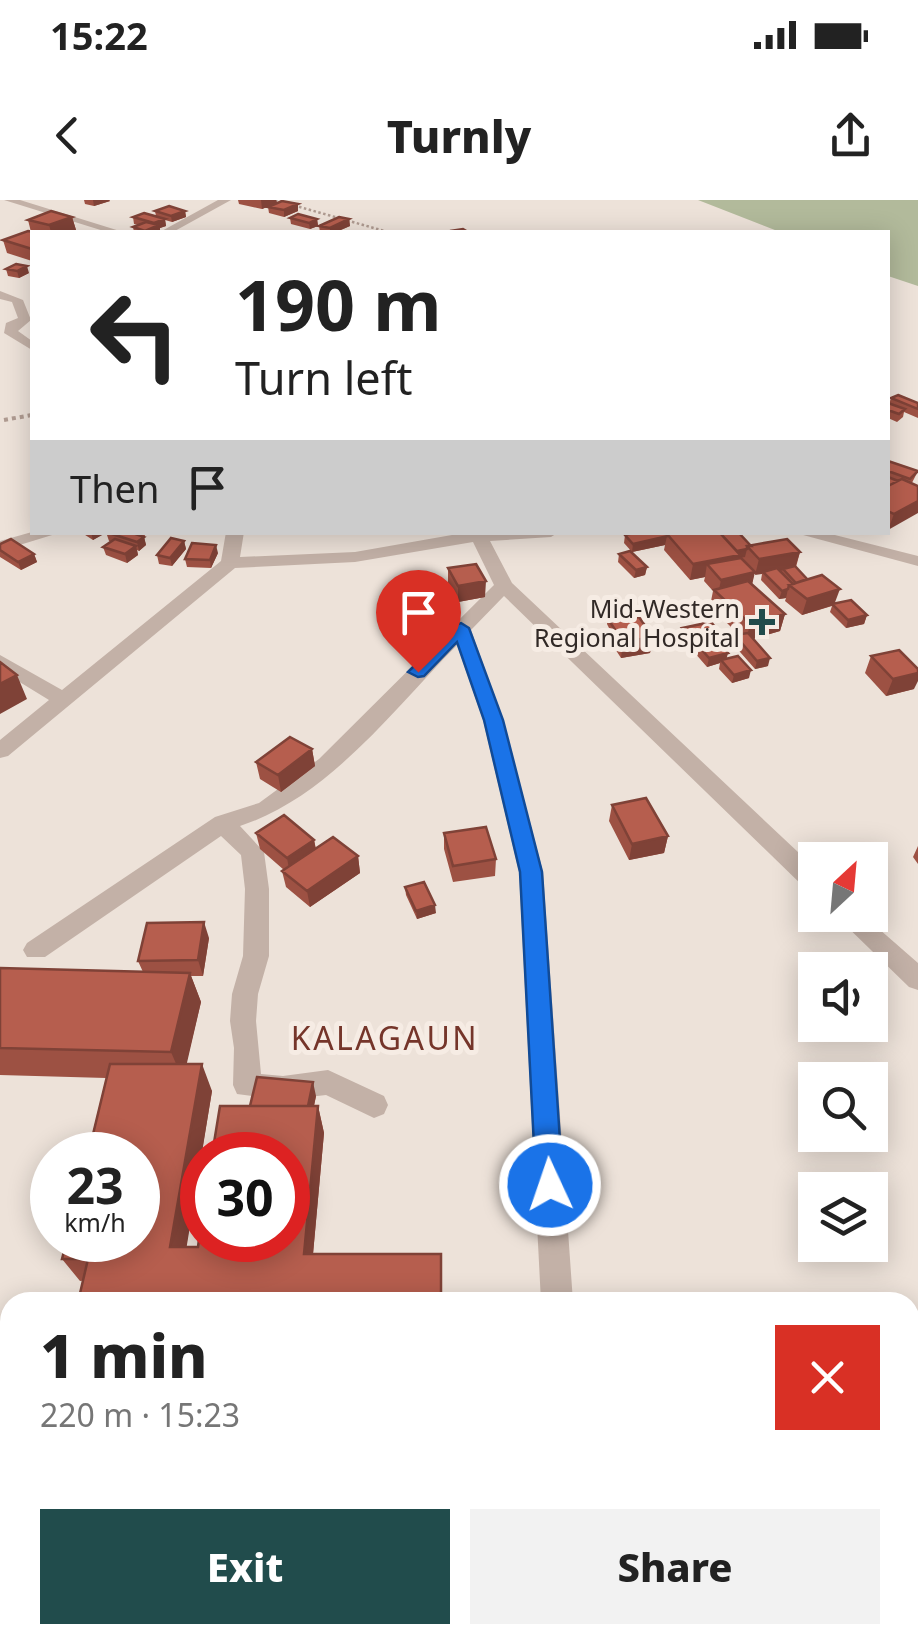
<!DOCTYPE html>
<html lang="en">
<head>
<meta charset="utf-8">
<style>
	body { margin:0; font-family:"Noto Sans",sans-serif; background:#f2f2f2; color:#222; height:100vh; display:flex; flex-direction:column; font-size:38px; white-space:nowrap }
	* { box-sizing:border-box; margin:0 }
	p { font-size:32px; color:#767676 }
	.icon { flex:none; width:55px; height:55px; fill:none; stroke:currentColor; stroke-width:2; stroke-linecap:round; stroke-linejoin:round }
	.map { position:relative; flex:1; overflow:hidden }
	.side { position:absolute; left:0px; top:1092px; width:920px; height:352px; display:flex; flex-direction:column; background:#fff; border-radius:30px 30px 0 0; box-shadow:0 5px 25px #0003 }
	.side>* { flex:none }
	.top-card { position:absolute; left:30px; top:30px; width:860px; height:305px; border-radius:0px; box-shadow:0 5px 25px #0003; background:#fff; color:#222; overflow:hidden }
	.needle { width:65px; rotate:26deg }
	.buttons { position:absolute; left:798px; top:642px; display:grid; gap:20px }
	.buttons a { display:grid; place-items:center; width:90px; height:90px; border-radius:0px; background:#fff; box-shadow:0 5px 25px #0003; font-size:50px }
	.speed { position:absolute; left:30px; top:932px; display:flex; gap:20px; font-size:50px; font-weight:700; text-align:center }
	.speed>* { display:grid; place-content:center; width:130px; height:130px; border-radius:50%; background:#fff; box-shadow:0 5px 25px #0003; line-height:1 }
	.speed small { font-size:25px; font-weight:400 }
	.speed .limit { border:15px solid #d22; background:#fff; color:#111 }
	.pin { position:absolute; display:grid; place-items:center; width:85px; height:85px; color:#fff; margin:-102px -42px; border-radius:50% 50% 50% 0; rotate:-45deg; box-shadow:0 0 10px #0007 }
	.pin .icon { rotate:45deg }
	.me { position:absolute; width:110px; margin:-55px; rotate:357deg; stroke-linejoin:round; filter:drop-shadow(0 0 8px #0008) }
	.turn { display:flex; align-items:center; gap:35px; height:210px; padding:0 40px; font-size:45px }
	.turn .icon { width:130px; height:130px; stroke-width:2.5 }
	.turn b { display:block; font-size:70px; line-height:85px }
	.then { display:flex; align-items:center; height:95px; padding:0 40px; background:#0003; gap:20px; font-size:38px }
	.round { display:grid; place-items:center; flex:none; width:105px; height:105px; border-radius:0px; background:#f2f2f2 }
	.head { display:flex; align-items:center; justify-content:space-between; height:170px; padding:0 40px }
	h1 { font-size:60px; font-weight:800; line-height:75px }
	.primary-button { display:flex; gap:20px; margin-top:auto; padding:20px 40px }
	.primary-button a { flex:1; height:115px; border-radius:0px; background:#214c4c; color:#fff; font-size:40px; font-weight:800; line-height:115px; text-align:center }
	.primary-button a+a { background:#f2f2f2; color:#222 }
	.status { display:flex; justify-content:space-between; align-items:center; height:70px; padding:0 50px; background:#fff; direction:ltr }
	.status svg { height:28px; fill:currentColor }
	header { display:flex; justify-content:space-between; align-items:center; height:130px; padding:0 40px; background:#fff; font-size:45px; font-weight:800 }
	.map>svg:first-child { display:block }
</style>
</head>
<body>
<div class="status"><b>15:22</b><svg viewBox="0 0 49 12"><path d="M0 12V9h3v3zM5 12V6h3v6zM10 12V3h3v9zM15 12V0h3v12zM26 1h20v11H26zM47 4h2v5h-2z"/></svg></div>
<header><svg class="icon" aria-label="back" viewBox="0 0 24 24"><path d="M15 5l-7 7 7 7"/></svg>Turnly<svg class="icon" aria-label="share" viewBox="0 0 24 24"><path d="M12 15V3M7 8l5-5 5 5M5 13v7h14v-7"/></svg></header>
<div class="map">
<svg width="918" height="1443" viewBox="0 0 918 1443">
	<rect width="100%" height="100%" fill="#ede2d9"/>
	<path fill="#b2ba9b" d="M 698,0 L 918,0 L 918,86 L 888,76 L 888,32 L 780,32 Z"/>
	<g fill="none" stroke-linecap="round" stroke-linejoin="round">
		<path stroke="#af9b91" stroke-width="2.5" stroke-dasharray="2.5 2.5" stroke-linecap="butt" d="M 275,0 L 388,32"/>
		<path stroke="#af9b91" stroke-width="4" stroke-dasharray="4 4" stroke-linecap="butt" d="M 4,220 L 32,215"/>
		<path fill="#c3b1a7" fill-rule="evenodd" d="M 4,0 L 20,0 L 123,32 L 107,32 Z
			M 218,0 L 231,0 L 173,32 L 160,32 Z
			M 0,91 L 23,100 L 31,120 L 18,131 L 32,141 L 32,150 L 4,133 L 6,123 L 18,118 L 12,102 L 0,99 Z
			M 32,332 L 62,332 L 0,351 L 0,341 Z
			M 226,332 L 244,332 L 240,357 L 355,352 L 469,332 L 559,332 L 551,337 L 490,341 L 512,383 L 815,668 L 815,692 L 806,689 L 504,396 L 471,430 L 503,520 L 543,672 L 573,1102 L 541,1102 L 519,672 L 483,520 L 457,445 C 393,510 329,597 240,626 L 264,652 L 269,689 L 269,756 L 258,794 L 256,821 L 261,874 L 283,876 L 328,870 L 384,896 L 388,905 L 384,914 L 374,918 L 326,895 L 283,900 L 237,894 L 233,885 L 234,848 L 230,821 L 232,794 L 243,756 L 245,689 L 241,655 L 221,636 L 45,757 L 27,757 L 23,750 L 27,743 L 215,617 L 259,603 L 319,559 L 494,385 L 473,342 L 355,362 L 235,368 L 8,556 L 0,558 L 0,540 L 49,500 L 0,470 L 0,455 L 62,490 L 221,361 Z
			M 792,332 L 823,332 L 918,356 L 918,366 Z
			M 835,715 L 863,715 L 918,763 L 918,790 L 909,787 Z
			M 556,1435 L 596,1435 L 597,1443 L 557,1443 Z"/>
	</g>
	<path fill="#9d5143" d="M 84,0 L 109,0 L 110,1 L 94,6 L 85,4 Z
		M 238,0 L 276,0 L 277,3 L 262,9 L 239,4 Z
		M 298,4 L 298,11 L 284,17 L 269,13 L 268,7 Z
		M 155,11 L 185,11 L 186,17 L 172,22 L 165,20 L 166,26 L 160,28 L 160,32 L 134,32 L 133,27 L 139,25 L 134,24 L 133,17 L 156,16 Z
		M 72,17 L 76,30 L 68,32 L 32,32 L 32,61 L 7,53 L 3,40 L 31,32 L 28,20 Z
		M 290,18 L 317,19 L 318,26 L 310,29 L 291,24 Z
		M 349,19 L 350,26 L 336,32 L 320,32 L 319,26 Z
		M 6,69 L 29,73 L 19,78 L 8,76 Z
		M 891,198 L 918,203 L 918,218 L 904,212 L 903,217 L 897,222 L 888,218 L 888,203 L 889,204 Z
		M 888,261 L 918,271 L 888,330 Z
		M 106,332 L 93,340 L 82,333 Z
		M 106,332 L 147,332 L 144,337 L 146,345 L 139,351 L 137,350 L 138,355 L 127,363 L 106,355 L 103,347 L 111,341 L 109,341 Z
		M 625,335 L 667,335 L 800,352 L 796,367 L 807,379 L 835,404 L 867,415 L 864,424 L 846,428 L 830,412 L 832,406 L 802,415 L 785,401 L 786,398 L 779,399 L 761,380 L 762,374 L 754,374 L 752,384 L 785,414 L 780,431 L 753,439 L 768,466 L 755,469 L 733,444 L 735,435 L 739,435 L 710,406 L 713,391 L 704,381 L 705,377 L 690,380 L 664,350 L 665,345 L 632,352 L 624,343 Z
		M 184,341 L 186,349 L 172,366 L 159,364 L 157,355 Z
		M 0,344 L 34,354 L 37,362 L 21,370 L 0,357 Z
		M 218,353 L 211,368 L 187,367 L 185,359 Z
		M 619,354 L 647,367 L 645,375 L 634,378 L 618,362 Z
		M 448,368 L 485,397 L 458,402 L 448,385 Z
		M 608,416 L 633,418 L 653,437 L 650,453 L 621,458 L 608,438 L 609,428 L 607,424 Z
		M 682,428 L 719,432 L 716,441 L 726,459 L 749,478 L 732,483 L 719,469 L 720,463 L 707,467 L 694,452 L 695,445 L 689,447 L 681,437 Z
		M 871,456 L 914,489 L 886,496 L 865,473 Z
		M 312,549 L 315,566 L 281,592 L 260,579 L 256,562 Z
		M 612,605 L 668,636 L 664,653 L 629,660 L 609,621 Z
		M 256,633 L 314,640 L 316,649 L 358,656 L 360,673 L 310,707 L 286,687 L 282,671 L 284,670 L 260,649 Z
		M 444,633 L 496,659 L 495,676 L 453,682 L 444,649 Z
		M 918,646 L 918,664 L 913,657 Z
		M 405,687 L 436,713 L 417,719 L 406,695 Z
		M 209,738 L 203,776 L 191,776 L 201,802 L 186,864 L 212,891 L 186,1047 L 198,1047 L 250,906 L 316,896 L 314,906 L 318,906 L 324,933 L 313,1054 L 80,1081 L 62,1059 L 106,878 L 0,875 L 0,768 L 143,772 L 138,761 Z
		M 0,1234 L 10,1234 L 10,1301 L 0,1301 Z"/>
	<path fill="#7f4237" d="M 93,0 L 109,0 L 110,1 L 94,6 Z
		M 261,0 L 276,0 L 277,3 L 262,9 Z
		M 298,4 L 298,11 L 284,17 L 284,10 Z
		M 185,11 L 186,17 L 172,22 L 171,16 Z
		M 72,17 L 76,30 L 68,32 L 51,32 L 49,25 Z
		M 165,19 L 166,26 L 160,28 L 160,32 L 146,32 L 145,31 L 154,23 Z
		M 317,19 L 318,26 L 310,29 L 309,23 Z
		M 349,19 L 350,26 L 336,32 L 330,32 L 330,28 Z
		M 27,66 L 29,73 L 19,78 L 17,71 Z
		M 918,301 L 918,313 L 888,330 L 894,314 Z
		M 91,332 L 106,332 L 106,333 L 93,340 Z
		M 667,336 L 665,345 L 632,352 L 633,344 Z
		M 144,337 L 146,345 L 139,351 L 137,342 Z
		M 184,341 L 186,349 L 172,366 L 170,358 Z
		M 216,345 L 218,353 L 211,368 L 210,360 Z
		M 136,346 L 138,355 L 127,363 L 125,354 Z
		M 747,349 L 745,357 L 707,364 L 705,377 L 690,380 L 693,364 Z
		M 800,352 L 795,368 L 765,374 L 763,372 L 762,374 L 755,375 L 759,359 Z
		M 34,354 L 37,362 L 21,370 L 18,362 Z
		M 647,367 L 645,375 L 634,378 L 636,370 Z
		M 755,372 L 751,389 L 718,394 L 721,380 Z
		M 486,381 L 485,397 L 458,402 L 458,386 Z
		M 788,389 L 786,398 L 779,399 L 782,391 Z
		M 840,389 L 834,405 L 802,415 L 807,399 Z
		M 785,414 L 780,431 L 746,441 L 750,424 Z
		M 867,415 L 864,424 L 846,428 L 848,420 Z
		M 719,432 L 717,441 L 697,445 L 696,443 L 695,445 L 689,447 L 691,438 Z
		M 653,437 L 650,453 L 621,458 L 623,442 Z
		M 728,453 L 726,461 L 721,460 L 720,463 L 707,467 L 709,458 Z
		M 770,458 L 768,466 L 755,469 L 757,461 Z
		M 751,470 L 749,478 L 732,483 L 734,475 Z
		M 918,473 L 918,481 L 914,489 L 886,496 L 893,479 Z
		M 17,475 L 27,499 L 0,514 L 0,484 Z
		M 312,549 L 315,566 L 281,592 L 278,575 Z
		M 668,636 L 664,653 L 629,660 L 632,644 Z
		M 314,640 L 317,656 L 290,674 L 287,658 Z
		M 358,656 L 360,673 L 310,707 L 307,691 Z
		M 435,705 L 436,713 L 417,719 L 416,711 Z
		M 204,722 L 209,738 L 203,776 L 198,760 Z
		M 190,773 L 201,802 L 183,880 L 171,852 Z
		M 202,864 L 212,891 L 183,1069 L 170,1047 Z
		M 313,882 L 316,896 L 309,929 L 306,915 Z
		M 318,906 L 324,933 L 311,1076 L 304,1054 Z
		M 293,1435 L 298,1435 L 297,1443 L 292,1443 Z"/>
	<path fill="#b65e4e" stroke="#7f4237" stroke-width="2.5" d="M 282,1 L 298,4 L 284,10 L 268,7 Z
		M 169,6 L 185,11 L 171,16 L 155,11 Z
		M 51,11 L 72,17 L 49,25 L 28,20 Z
		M 144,13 L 165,19 L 154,23 L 133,17 Z
		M 298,14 L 317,19 L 309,23 L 290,18 Z
		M 339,17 L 349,19 L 330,28 L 319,26 Z
		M 146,22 L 159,25 L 145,31 L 133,27 Z
		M 463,29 L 468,32 L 453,32 L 450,31 Z
		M 28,31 L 34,32 L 32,32 L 32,49 L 3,40 Z
		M 16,64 L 27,66 L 17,71 L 6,69 Z
		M 898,195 L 918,203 L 918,209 L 891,198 Z
		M 888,203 L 905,209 L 899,214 L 888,210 Z
		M 888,261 L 918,271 L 910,279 L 888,271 Z
		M 888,277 L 898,281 L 888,286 Z
		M 902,279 L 918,286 L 918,301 L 894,314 L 888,311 L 888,286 Z
		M 106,332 L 130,332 L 144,337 L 137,342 Z
		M 638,332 L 665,332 L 668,336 L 633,344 L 625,335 Z
		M 676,332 L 719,332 L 740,355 L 693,364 L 667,334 Z
		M 728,332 L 738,332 L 751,346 L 747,346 L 747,349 L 737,351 L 721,334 Z
		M 171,338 L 184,341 L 170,358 L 157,355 Z
		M 11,339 L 34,354 L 18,362 L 0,350 L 0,344 Z
		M 115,339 L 136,346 L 125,354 L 103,347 Z
		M 787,339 L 800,352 L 759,359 L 747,346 Z
		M 192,343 L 216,345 L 210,360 L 185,359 Z
		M 630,351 L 647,367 L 636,370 L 619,354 Z
		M 741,358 L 755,372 L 721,380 L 707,364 Z
		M 476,364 L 486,381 L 458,386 L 448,368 Z
		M 795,366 L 807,379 L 796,383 L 783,369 Z
		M 777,368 L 793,384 L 789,385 L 788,389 L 782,391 L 763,372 Z
		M 822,375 L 840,389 L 807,399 L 789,385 Z
		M 748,381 L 785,414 L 750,424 L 714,390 Z
		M 851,400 L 867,415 L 848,420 L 832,404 Z
		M 630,412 L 633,418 L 612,421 L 608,416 Z
		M 639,417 L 653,437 L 623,442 L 610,422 Z
		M 711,422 L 719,432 L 691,438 L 682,428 Z
		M 748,433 L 770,458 L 757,461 L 735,435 Z
		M 714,439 L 728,453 L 709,458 L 696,443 Z
		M 899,450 L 918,469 L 918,473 L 893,479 L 871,456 Z
		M 738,456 L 751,470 L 734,475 L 721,460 Z
		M 0,462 L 17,475 L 0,484 Z
		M 290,537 L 312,549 L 278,575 L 256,562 Z
		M 646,598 L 668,636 L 632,644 L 612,605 Z
		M 284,615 L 314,640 L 287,658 L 256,633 Z
		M 486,627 L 496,659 L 453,666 L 444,633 Z
		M 333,637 L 358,656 L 307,691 L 282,671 Z
		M 424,682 L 435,705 L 416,711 L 405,687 Z
		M 204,722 L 198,760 L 138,761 L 147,723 Z
		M 0,768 L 190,773 L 171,852 L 0,848 Z
		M 110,864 L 202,864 L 170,1047 L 198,1047 L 202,1016 L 202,1040 L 288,1040 L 288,955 L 212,955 L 220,906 L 318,906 L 304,1054 L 441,1054 L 441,1102 L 78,1102 L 88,1059 L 62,1059 L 67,1040 L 138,1040 L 138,955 L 88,955 Z
		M 257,877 L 313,882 L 308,906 L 250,906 Z
		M 10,1122 L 10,1145 L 4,1145 Z
		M 0,1234 L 10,1234 L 10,1287 L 0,1287 Z
		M 237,1435 L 293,1435 L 292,1443 L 236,1443 Z
		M 68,1439 L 140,1439 L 139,1443 L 68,1443 Z
		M 45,1441 L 44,1443 L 0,1443 L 0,1442 Z"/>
	<path fill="#1a73e8" stroke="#114b97" stroke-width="2.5" d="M 461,423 L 469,428 L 503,520 L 542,672 L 563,985 L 559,994 L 550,998 L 540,994 L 536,985 L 520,672 L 484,520 L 457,442 L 424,476 L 418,477 L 408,472 L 455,425 Z"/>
	<path fill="#214c4c" stroke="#f6ece4" stroke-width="4" d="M757 407h10v10h10v10h-10v10h-10v-10h-10v-10h10z"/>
	<g text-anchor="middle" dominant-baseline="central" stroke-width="10" stroke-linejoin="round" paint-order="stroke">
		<g font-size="25" fill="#312926" stroke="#f6ece4" text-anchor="end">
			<text x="740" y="408">Mid-Western<tspan x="740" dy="29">Regional Hospital</tspan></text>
		</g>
		<g font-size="32" letter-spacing="2.5" fill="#75352a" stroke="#f6ece4">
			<text x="385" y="837">KALAGAUN</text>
		</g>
	</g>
</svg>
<div class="buttons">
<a><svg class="needle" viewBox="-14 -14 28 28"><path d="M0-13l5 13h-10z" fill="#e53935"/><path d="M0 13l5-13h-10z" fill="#767676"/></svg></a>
<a><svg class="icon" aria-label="sound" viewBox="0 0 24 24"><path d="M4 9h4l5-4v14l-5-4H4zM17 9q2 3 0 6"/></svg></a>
<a><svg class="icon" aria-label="search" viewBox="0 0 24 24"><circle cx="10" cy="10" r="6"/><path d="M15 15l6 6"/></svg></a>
<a><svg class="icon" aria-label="layers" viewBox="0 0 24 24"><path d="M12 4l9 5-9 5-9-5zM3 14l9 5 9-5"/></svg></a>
</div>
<div class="speed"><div>23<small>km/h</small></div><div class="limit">30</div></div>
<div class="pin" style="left:418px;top:472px;background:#d93025"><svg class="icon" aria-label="arrive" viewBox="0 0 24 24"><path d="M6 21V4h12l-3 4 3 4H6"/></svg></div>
<svg class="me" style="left:550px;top:985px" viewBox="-20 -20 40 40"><circle r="17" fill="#1a73e8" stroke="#fff" stroke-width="3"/><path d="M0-11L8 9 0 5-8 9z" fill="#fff"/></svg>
<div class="top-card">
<div class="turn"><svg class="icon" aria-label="left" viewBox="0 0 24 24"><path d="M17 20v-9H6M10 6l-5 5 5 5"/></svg><div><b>190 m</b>Turn left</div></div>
<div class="then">Then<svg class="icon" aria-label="arrive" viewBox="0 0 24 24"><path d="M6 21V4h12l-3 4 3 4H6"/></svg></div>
</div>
<section class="side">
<div class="head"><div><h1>1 min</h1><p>220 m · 15:23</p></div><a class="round" style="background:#d93025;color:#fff"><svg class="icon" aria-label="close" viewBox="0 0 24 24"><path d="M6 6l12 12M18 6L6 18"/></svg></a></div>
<div class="primary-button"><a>Exit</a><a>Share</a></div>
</section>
</div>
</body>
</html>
